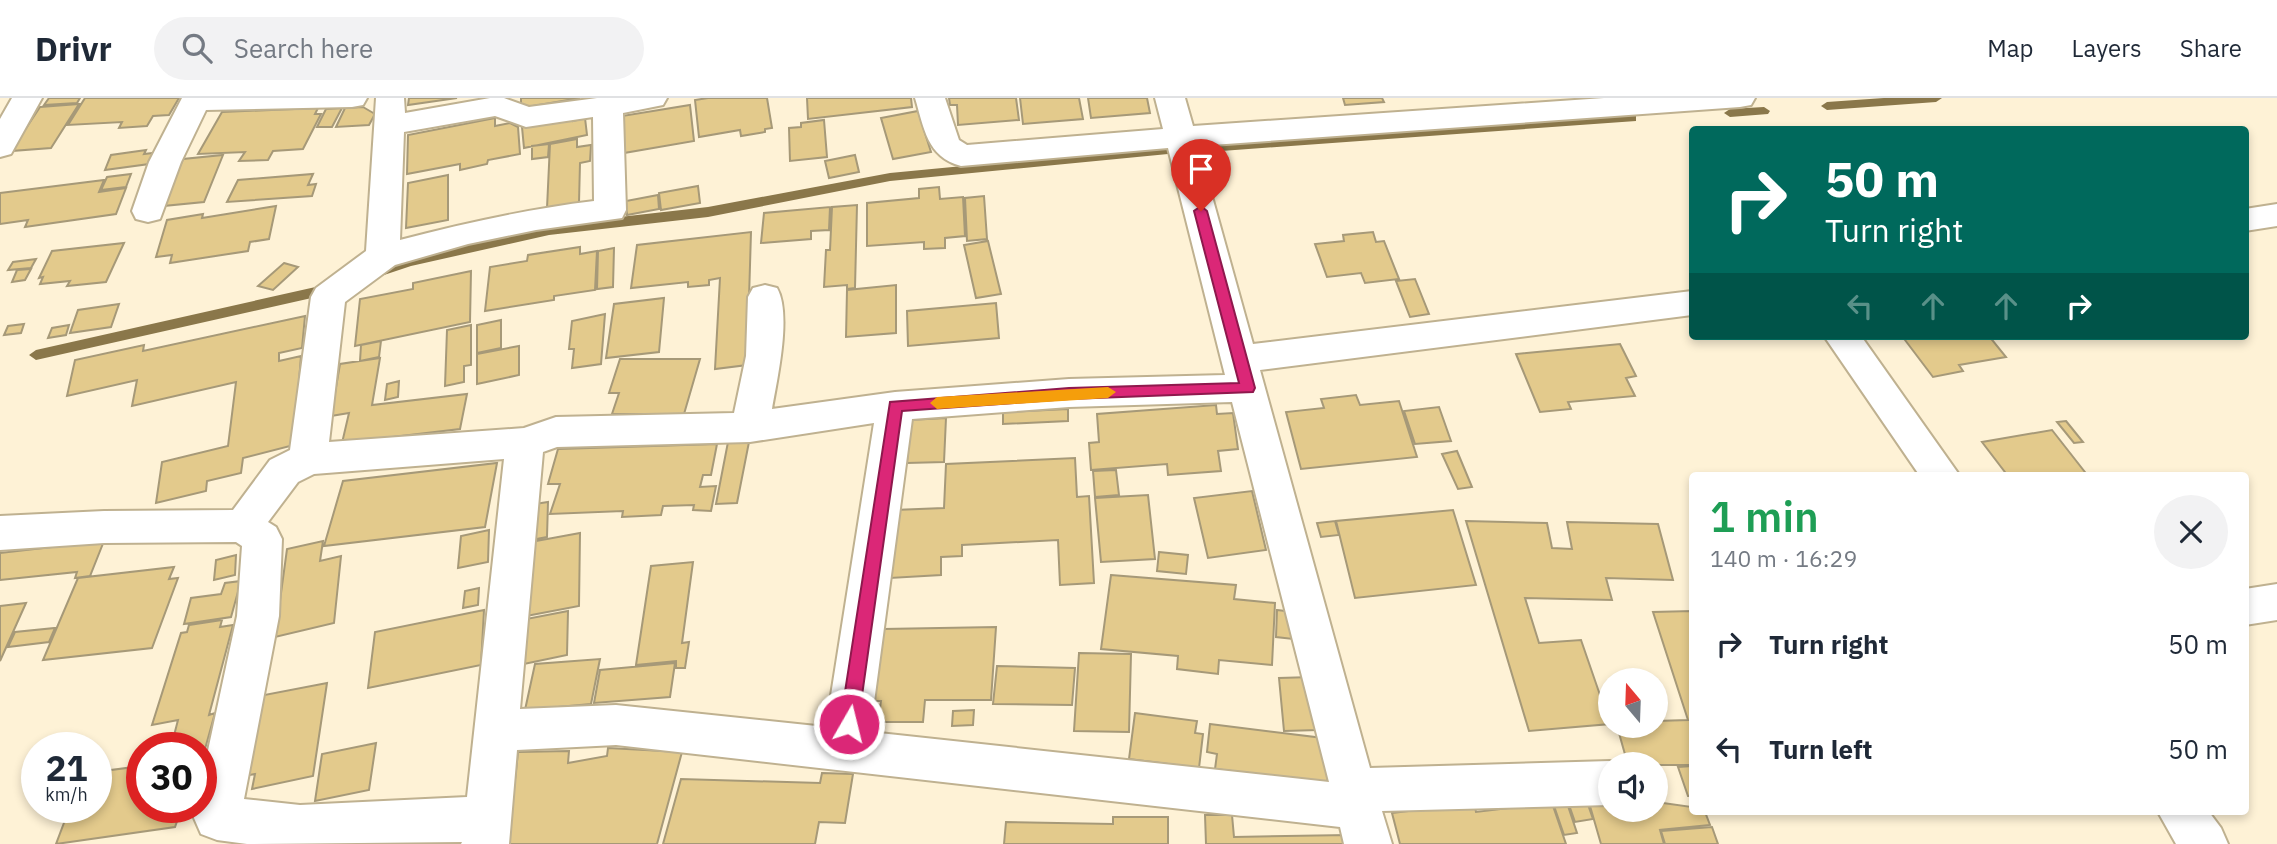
<!DOCTYPE html>
<html lang="en">
<head>
<meta charset="utf-8">
<style>
	body { margin:0; font-family:"IBM Plex Sans",sans-serif; background:#f2f2f3; color:#1f2937; height:100vh; display:flex; flex-direction:column; font-size:26px; white-space:nowrap }
	* { box-sizing:border-box; margin:0 }
	p { font-size:23px; color:#747a83 }
	.icon { flex:none; width:38px; height:38px; fill:none; stroke:currentColor; stroke-width:2; stroke-linecap:round; stroke-linejoin:round }
	.map { position:relative; flex:1; overflow:hidden }
	.side { position:absolute; left:1689px; top:374px; width:560px; height:343px; display:flex; flex-direction:column; background:#fff; border-radius:7px; box-shadow:0 4px 10px #0003 }
	.side>* { flex:none }
	.top-card { position:absolute; left:1689px; top:28px; width:560px; height:214px; border-radius:7px; box-shadow:0 4px 10px #0003; background:#00695c; color:#fff; overflow:hidden }
	.needle { width:46px; rotate:341deg }
	.buttons { position:absolute; left:1598px; top:570px; display:grid; gap:14px }
	.buttons a { display:grid; place-items:center; width:70px; height:70px; border-radius:50%; background:#fff; box-shadow:0 4px 10px #0003; font-size:35px }
	.speed { position:absolute; left:21px; top:634px; display:flex; gap:14px; font-size:35px; font-weight:700; text-align:center }
	.speed>* { display:grid; place-content:center; width:91px; height:91px; border-radius:50%; background:#fff; box-shadow:0 4px 10px #0003; line-height:1 }
	.speed small { font-size:18px; font-weight:400 }
	.speed .limit { border:10px solid #d22; background:#fff; color:#111 }
	.pin { position:absolute; display:grid; place-items:center; width:60px; height:60px; color:#fff; margin:-72px -30px; border-radius:50% 50% 50% 0; rotate:-45deg; box-shadow:0 0 7px #0007 }
	.pin .icon { rotate:45deg }
	.me { position:absolute; width:77px; margin:-38px; rotate:8deg; stroke-linejoin:round; filter:drop-shadow(0 0 5px #0008) }
	.turn { display:flex; align-items:center; gap:24px; height:147px; padding:0 21px; font-size:32px }
	.turn .icon { width:91px; height:91px; stroke-width:2.5 }
	.turn b { display:block; font-size:49px; line-height:60px }
	.lanes { display:flex; align-items:center; height:66px; padding:0 21px; background:#0003; justify-content:center; gap:35px; direction:ltr }
	.lanes .off { opacity:.35 }
	.round { display:grid; place-items:center; flex:none; width:74px; height:74px; border-radius:37px; background:#f2f2f3 }
	.overview { display:flex; align-items:center; justify-content:space-between; height:119px; padding:0 21px }
	h1 { font-size:42px; font-weight:600; line-height:52px; color:#1e9e55 }
	ul { padding:0; list-style:none }
	li { display:flex; align-items:center; gap:21px; height:105px; padding:0 21px }
	li div { flex:1 }
	li b { display:block; font-size:26px }
	li em { font-style:normal }
	header { display:flex; align-items:center; gap:42px; box-sizing:border-box; height:98px; padding:0 35px; background:#fff; border-bottom:2px solid #e0e1e3 }
	header strong { font-size:33px }
	nav { display:flex; gap:38px; margin-inline-start:auto; font-size:24px }
	.search { width:490px; height:63px; background:#f2f2f3; display:flex; align-items:center; gap:18px; box-sizing:border-box; padding:0 24px; border-radius:38px; color:#747a83; font-size:26px }
	.map>svg:first-child { display:block }
</style>
</head>
<body>
<header>
<strong>Drivr</strong>
<div class="search"><svg class="icon" aria-label="search" viewBox="0 0 24 24"><circle cx="10" cy="10" r="6"/><path d="M15 15l6 6"/></svg>Search here</div>
<nav><a>Map</a><a>Layers</a><a>Share</a></nav>
</header>
<div class="map">
<svg width="2277" height="746" viewBox="0 0 2277 746">
	<rect width="100%" height="100%" fill="#fef2d6"/>
	<g fill="none" stroke-linecap="round" stroke-linejoin="round">
		<path fill="#8a774a" fill-rule="evenodd" d="M 1884,0 L 1942,0 L 1936,4 L 1827,12 L 1821,8 L 1827,4 Z
			M 1764,9 L 1770,13 L 1768,16 L 1730,19 L 1724,15 L 1730,11 Z
			M 1632,16 L 1636,17 L 1636,23 L 1208,54 L 1202,50 L 1208,46 Z
			M 1163,49 L 1169,53 L 1168,56 L 890,83 L 708,119 L 549,137 L 411,168 L 375,180 L 368,175 L 370,172 L 409,159 L 549,127 L 708,109 L 890,75 Z
			M 320,188 L 325,189 L 327,193 L 325,197 L 36,262 L 29,257 L 36,252 Z"/>
	</g>
	<path fill="#e3ca8c" stroke="#a69978" stroke-width="2" d="M 49,0 L 80,0 L 77,5 L 44,7 Z
		M 85,0 L 179,0 L 169,17 L 153,18 L 147,28 L 119,30 L 122,24 L 68,27 Z
		M 409,0 L 457,0 L 408,7 Z
		M 521,0 L 580,0 L 521,10 Z
		M 708,0 L 767,0 L 772,30 L 765,31 L 765,34 L 741,38 L 740,32 L 699,39 L 695,2 Z
		M 807,0 L 911,0 L 912,9 L 808,21 Z
		M 949,0 L 1016,0 L 1019,22 L 958,27 L 957,7 L 950,7 Z
		M 1020,0 L 1079,0 L 1083,21 L 1023,26 Z
		M 1088,0 L 1147,0 L 1150,15 L 1091,20 Z
		M 1343,0 L 1382,0 L 1384,4 L 1345,7 Z
		M 79,6 L 51,50 L 11,53 L 40,9 Z
		M 690,7 L 694,43 L 624,55 L 622,18 Z
		M 363,9 L 375,16 L 369,27 L 336,29 L 345,10 Z
		M 318,10 L 315,16 L 321,16 L 303,51 L 273,53 L 268,62 L 239,63 L 245,54 L 198,56 L 222,14 Z
		M 342,10 L 332,29 L 317,29 L 326,11 Z
		M 918,13 L 931,54 L 893,61 L 881,20 Z
		M 495,20 L 495,28 L 510,25 L 518,29 L 520,56 L 488,62 L 487,66 L 460,72 L 460,66 L 407,76 L 408,37 Z
		M 573,20 L 573,23 L 585,20 L 587,37 L 524,50 L 522,29 Z
		M 824,22 L 827,59 L 790,63 L 789,30 L 801,29 L 801,25 Z
		M 577,41 L 577,49 L 591,47 L 590,63 L 580,65 L 579,105 L 547,110 L 550,46 Z
		M 549,46 L 548,59 L 532,61 L 532,48 Z
		M 146,52 L 144,56 L 153,55 L 149,66 L 105,72 L 111,57 Z
		M 223,57 L 204,104 L 163,108 L 183,61 Z
		M 855,57 L 859,74 L 829,80 L 825,63 Z
		M 131,76 L 126,89 L 101,92 L 107,79 Z
		M 313,76 L 308,87 L 316,86 L 312,98 L 227,104 L 238,82 Z
		M 448,77 L 448,122 L 406,130 L 408,85 Z
		M 104,82 L 99,94 L 126,90 L 116,116 L 25,129 L 28,122 L 0,126 L 0,95 Z
		M 698,88 L 700,105 L 661,112 L 659,95 Z
		M 939,89 L 940,101 L 963,99 L 965,138 L 945,140 L 945,150 L 924,151 L 924,144 L 867,148 L 867,105 L 919,100 L 919,91 Z
		M 658,97 L 659,111 L 627,117 L 626,103 Z
		M 984,98 L 987,141 L 967,143 L 965,100 Z
		M 857,107 L 855,190 L 847,191 L 847,187 L 824,189 L 826,152 L 830,152 L 832,109 Z
		M 276,108 L 269,141 L 250,144 L 248,153 L 170,165 L 172,157 L 156,159 L 167,122 L 203,116 L 202,120 Z
		M 830,109 L 829,132 L 811,133 L 811,141 L 761,145 L 764,115 Z
		M 751,134 L 747,267 L 715,271 L 720,180 L 709,182 L 709,187 L 688,189 L 688,184 L 631,190 L 637,147 Z
		M 1373,134 L 1376,144 L 1384,143 L 1399,181 L 1365,185 L 1361,175 L 1327,179 L 1315,146 L 1344,143 L 1343,137 Z
		M 988,143 L 1001,196 L 976,200 L 964,147 Z
		M 124,145 L 106,184 L 67,188 L 70,183 L 40,186 L 43,179 L 39,180 L 52,153 Z
		M 580,149 L 580,156 L 597,153 L 595,192 L 554,198 L 554,202 L 485,213 L 490,169 L 527,163 L 528,157 Z
		M 614,150 L 613,189 L 597,191 L 598,153 Z
		M 36,161 L 31,170 L 8,172 L 13,164 Z
		M 284,165 L 298,169 L 273,192 L 258,188 Z
		M 31,171 L 25,182 L 12,184 L 17,172 Z
		M 471,173 L 470,224 L 355,248 L 360,201 L 413,191 L 413,185 Z
		M 1415,181 L 1429,216 L 1410,219 L 1396,183 Z
		M 896,187 L 896,235 L 846,239 L 847,192 Z
		M 664,200 L 659,254 L 606,260 L 614,206 Z
		M 996,205 L 999,240 L 908,248 L 907,213 Z
		M 119,206 L 111,229 L 70,235 L 78,212 Z
		M 605,216 L 601,266 L 572,270 L 574,251 L 569,251 L 572,223 Z
		M 305,218 L 302,250 L 279,255 L 279,263 L 301,258 L 294,347 L 243,360 L 241,375 L 207,383 L 206,393 L 156,405 L 162,364 L 228,348 L 236,284 L 132,308 L 137,282 L 67,298 L 75,262 L 144,247 L 143,253 Z
		M 501,222 L 501,250 L 477,255 L 477,227 Z
		M 24,226 L 21,235 L 4,237 L 8,228 Z
		M 69,227 L 66,237 L 48,240 L 52,230 Z
		M 471,227 L 471,267 L 464,268 L 464,284 L 445,288 L 447,232 Z
		M 1902,238 L 1989,238 L 2006,259 L 1959,267 L 1963,273 L 1933,279 Z
		M 381,243 L 379,259 L 360,263 L 361,247 Z
		M 1620,246 L 1636,278 L 1626,280 L 1635,298 L 1568,304 L 1571,311 L 1540,314 L 1516,256 Z
		M 519,248 L 519,277 L 477,286 L 477,256 Z
		M 380,260 L 372,307 L 467,296 L 460,331 L 342,345 L 349,315 L 331,318 L 340,266 Z
		M 620,261 L 700,261 L 684,316 L 612,316 L 619,295 L 609,295 Z
		M 399,283 L 398,299 L 385,302 L 387,286 Z
		M 1356,297 L 1360,307 L 1399,303 L 1417,359 L 1301,371 L 1286,314 L 1324,310 L 1321,301 Z
		M 1216,307 L 1217,316 L 1233,315 L 1238,351 L 1218,353 L 1221,373 L 1168,377 L 1167,366 L 1091,372 L 1089,345 L 1099,344 L 1097,316 Z
		M 1439,309 L 1451,343 L 1415,346 L 1404,313 Z
		M 1068,311 L 1068,323 L 1003,326 L 1003,314 Z
		M 946,320 L 944,364 L 907,365 L 909,322 Z
		M 2066,323 L 2083,344 L 2074,345 L 2057,324 Z
		M 2052,332 L 2088,378 L 2008,378 L 1982,344 Z
		M 728,344 L 749,344 L 737,405 L 716,406 Z
		M 717,346 L 711,377 L 703,377 L 700,389 L 716,388 L 711,413 L 693,412 L 694,407 L 663,408 L 661,417 L 622,419 L 623,413 L 550,416 L 560,386 L 548,386 L 558,351 Z
		M 1457,353 L 1472,389 L 1458,391 L 1442,356 Z
		M 1075,360 L 1077,399 L 1089,398 L 1094,485 L 1060,487 L 1058,442 L 962,447 L 962,458 L 941,459 L 941,477 L 890,480 L 894,412 L 944,410 L 946,366 Z
		M 497,365 L 485,429 L 324,448 L 343,383 Z
		M 1116,372 L 1119,397 L 1095,399 L 1093,373 Z
		M 1252,393 L 1266,452 L 1208,460 L 1194,400 Z
		M 1148,397 L 1155,461 L 1101,464 L 1095,400 Z
		M 548,404 L 547,439 L 526,443 L 528,407 Z
		M 1453,412 L 1476,487 L 1355,500 L 1336,423 Z
		M 1335,423 L 1339,437 L 1321,439 L 1317,425 Z
		M 1466,423 L 1547,425 L 1552,450 L 1572,451 L 1567,424 L 1658,426 L 1673,482 L 1606,480 L 1612,502 L 1525,500 L 1539,545 L 1581,542 L 1610,626 L 1529,633 Z
		M 489,432 L 488,464 L 458,470 L 461,438 Z
		M 580,435 L 579,508 L 521,519 L 525,445 Z
		M 104,443 L 90,478 L 75,480 L 77,474 L 0,482 L 0,455 Z
		M 323,443 L 320,463 L 341,458 L 334,525 L 275,539 L 287,451 Z
		M 1159,454 L 1188,457 L 1186,476 L 1157,473 Z
		M 236,457 L 235,477 L 214,482 L 216,462 Z
		M 693,464 L 682,545 L 689,544 L 685,570 L 676,570 L 676,563 L 636,567 L 651,468 Z
		M 174,469 L 169,481 L 178,480 L 152,550 L 43,562 L 78,480 Z
		M 1111,477 L 1236,487 L 1234,501 L 1275,505 L 1272,567 L 1219,562 L 1218,576 L 1177,571 L 1178,558 L 1101,551 Z
		M 241,483 L 231,519 L 184,526 L 191,500 L 221,496 L 225,485 Z
		M 479,490 L 478,507 L 463,510 L 465,493 Z
		M 26,505 L 0,563 L 0,508 Z
		M 484,512 L 481,567 L 368,590 L 375,534 Z
		M 1277,512 L 1294,514 L 1293,541 L 1276,539 Z
		M 568,513 L 567,557 L 519,567 L 521,522 Z
		M 1692,513 L 1692,667 L 1628,667 L 1617,628 L 1656,628 L 1656,623 L 1688,622 L 1653,514 Z
		M 222,522 L 220,529 L 233,527 L 209,617 L 215,615 L 205,651 L 171,649 L 178,622 L 152,627 L 181,535 L 187,534 L 189,527 Z
		M 996,529 L 991,602 L 925,602 L 923,624 L 878,624 L 881,603 L 874,603 L 883,531 Z
		M 55,530 L 49,544 L 8,549 L 15,534 Z
		M 1079,555 L 1131,556 L 1129,634 L 1074,633 Z
		M 600,561 L 591,606 L 525,612 L 535,566 Z
		M 675,565 L 670,599 L 594,605 L 600,572 Z
		M 997,568 L 1075,570 L 1072,607 L 993,606 Z
		M 1312,579 L 1318,632 L 1284,633 L 1279,580 Z
		M 327,585 L 313,678 L 252,691 L 255,676 L 244,678 L 259,598 Z
		M 974,612 L 973,627 L 952,628 L 953,613 Z
		M 1135,615 L 1197,623 L 1195,635 L 1203,636 L 1199,670 L 1129,661 Z
		M 1210,626 L 1323,640 L 1332,685 L 1215,671 L 1217,656 L 1207,654 Z
		M 376,645 L 369,692 L 315,703 L 322,656 Z
		M 608,650 L 682,654 L 657,746 L 508,746 L 518,654 L 569,653 L 568,665 L 607,658 Z
		M 142,668 L 142,709 L 182,709 L 175,729 L 56,746 L 70,709 L 96,709 L 96,674 Z
		M 1692,668 L 1692,698 L 1688,698 L 1678,669 Z
		M 822,675 L 853,676 L 845,725 L 819,724 L 815,746 L 663,746 L 681,681 L 820,685 Z
		M 1586,701 L 1593,721 L 1575,724 L 1568,704 Z
		M 1566,702 L 1577,735 L 1564,737 L 1553,705 Z
		M 1656,704 L 1692,709 L 1692,714 L 1705,714 L 1710,727 L 1660,732 L 1664,746 L 1601,746 L 1590,708 L 1610,707 L 1610,712 L 1656,712 Z
		M 1474,705 L 1476,714 L 1552,705 L 1566,746 L 1400,746 L 1392,715 Z
		M 1205,717 L 1232,717 L 1234,739 L 1348,737 L 1350,746 L 1206,746 Z
		M 1113,719 L 1168,719 L 1168,746 L 1004,746 L 1006,724 L 1113,726 Z
		M 1712,729 L 1718,746 L 1665,746 L 1661,733 Z"/>
	<g fill="none" stroke-linecap="round" stroke-linejoin="round">
		<defs>
			<path id="minor" d="M 12,0 L 42,0 L 11,56 L 0,59 L 0,21 Z
				M 182,0 L 367,0 L 363,7 L 352,9 L 206,12 L 181,64 L 160,121 L 148,124 L 136,121 L 132,113 L 149,64 Z
				M 376,0 L 404,0 L 405,15 L 490,0 L 504,0 L 529,9 L 597,0 L 667,0 L 663,7 L 623,15 L 626,112 L 622,120 L 536,132 L 468,146 L 395,167 L 345,204 L 329,344 L 524,330 L 556,319 L 734,315 L 746,258 L 748,199 L 753,190 L 765,187 L 777,190 C 792,216 777,282 772,311 L 895,294 L 1069,281 L 1225,277 L 1168,50 L 961,68 C 927,59 924,30 915,0 L 945,0 L 959,42 L 967,47 L 1163,31 L 1155,0 L 1185,0 L 1193,28 L 1604,0 L 1755,0 L 1751,7 L 1740,9 L 1198,48 L 1253,246 L 1692,193 L 1692,217 L 1260,272 L 1370,670 L 1610,663 L 1618,667 L 1610,667 L 1610,707 L 1382,713 L 1392,746 L 1344,746 L 1340,729 L 616,647 L 517,652 L 509,746 L 461,746 L 462,744 L 247,746 L 217,742 L 201,736 L 194,720 L 196,709 L 201,709 L 201,685 L 237,518 L 242,448 L 236,444 L 104,445 L 0,452 L 0,418 L 104,413 L 233,412 L 270,362 L 290,352 L 311,199 L 316,190 L 366,153 ZM 495,18 L 526,29 L 593,19 L 594,103 C 528,111 465,125 400,142 L 404,34 ZM 1232,304 L 1329,684 L 870,634 L 912,321 L 1069,309 ZM 874,325 L 826,629 L 616,607 L 520,611 L 543,354 L 557,349 L 750,344 ZM 504,361 L 467,699 L 300,707 L 244,701 L 279,518 L 282,441 L 276,429 L 268,424 L 298,384 L 314,376 Z
				M 2277,106 L 2277,128 L 2245,133 L 2245,111 Z
				M 1824,238 L 1861,238 L 1960,378 L 1920,378 Z
				M 2277,486 L 2277,522 L 2245,527 L 2245,491 Z
				M 2158,714 L 2209,714 L 2221,730 L 2228,746 L 2176,746 Z"/>
		</defs>
		<use href="#minor" stroke="#bfb190" stroke-width="4"/>
		<use href="#minor" fill="#fff" fill-rule="evenodd"/>
	</g>
	<path fill="#db2777" stroke="#8e194d" stroke-width="2" d="M 1201,108 L 1207,113 L 1255,290 L 1253,294 L 1069,301 L 902,313 L 858,626 L 856,632 L 849,634 L 843,632 L 840,626 L 890,304 L 1069,290 L 1239,285 L 1194,113 Z"/>
	<path fill="#f59e0b" d="M 1108,289 L 1116,294 L 1108,300 L 937,311 L 930,305 L 937,299 Z"/>
</svg>
<div class="buttons">
<a><svg class="needle" viewBox="-14 -14 28 28"><path d="M0-13l5 13h-10z" fill="#e53935"/><path d="M0 13l5-13h-10z" fill="#747a83"/></svg></a>
<a><svg class="icon" aria-label="sound" viewBox="0 0 24 24"><path d="M4 9h4l5-4v14l-5-4H4zM17 9q2 3 0 6"/></svg></a>
</div>
<div class="speed"><div>21<small>km/h</small></div><div class="limit">30</div></div>
<div class="pin" style="left:1201px;top:113px;background:#d93025"><svg class="icon" aria-label="arrive" viewBox="0 0 24 24"><path d="M6 21V4h12l-3 4 3 4H6"/></svg></div>
<svg class="me" style="left:849px;top:626px" viewBox="-20 -20 40 40"><circle r="17" fill="#db2777" stroke="#fff" stroke-width="3"/><path d="M0-11L8 9 0 5-8 9z" fill="#fff"/></svg>
<div class="top-card">
<div class="turn"><svg class="icon" aria-label="right" viewBox="0 0 24 24"><path d="M7 20v-9h11M14 6l5 5-5 5"/></svg><div><b>50 m</b>Turn right</div></div>
<div class="lanes"><svg class="icon off" aria-label="left" viewBox="0 0 24 24"><path d="M17 20v-9H6M10 6l-5 5 5 5"/></svg><svg class="icon off" aria-label="ahead" viewBox="0 0 24 24"><path d="M12 20V5M6 11l6-6 6 6"/></svg><svg class="icon off" aria-label="ahead" viewBox="0 0 24 24"><path d="M12 20V5M6 11l6-6 6 6"/></svg><svg class="icon" aria-label="right" viewBox="0 0 24 24"><path d="M7 20v-9h11M14 6l5 5-5 5"/></svg></div>
</div>
<section class="side">
<div class="overview"><div><h1>1 min</h1><p>140 m · 16:29</p></div><a class="round"><svg class="icon" aria-label="close" viewBox="0 0 24 24"><path d="M6 6l12 12M18 6L6 18"/></svg></a></div>
<ul>
<li><svg class="icon" aria-label="right" viewBox="0 0 24 24"><path d="M7 20v-9h11M14 6l5 5-5 5"/></svg><div><b>Turn right</b></div><em>50 m</em></li>
<li><svg class="icon" aria-label="left" viewBox="0 0 24 24"><path d="M17 20v-9H6M10 6l-5 5 5 5"/></svg><div><b>Turn left</b></div><em>50 m</em></li>
</ul>
</section>
</div>
</body>
</html>
